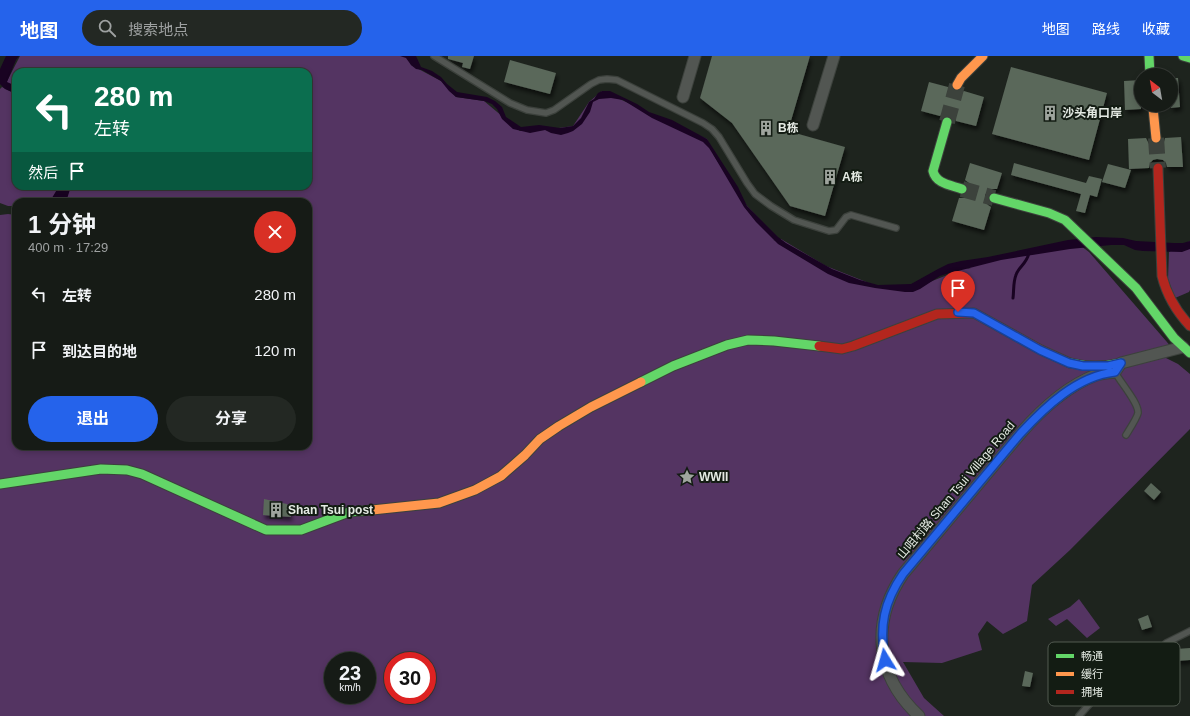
<!DOCTYPE html>
<html lang="zh">
<head>
<meta charset="utf-8">
<style>
	body { margin:0; font-family:Helvetica,"Noto Sans SC",sans-serif; background:#232823; color:#f1f3f6; height:100vh; display:flex; flex-direction:column; font-size:15px; white-space:nowrap }
	* { box-sizing:border-box; margin:0 }
	p { font-size:13px; color:#9ea1a1 }
	.icon { flex:none; width:22px; height:22px; fill:none; stroke:currentColor; stroke-width:2; stroke-linecap:round; stroke-linejoin:round }
	.map { position:relative; flex:1; overflow:hidden }
	.panel { position:absolute; left:12px; top:142px; width:300px; height:252px; display:flex; flex-direction:column; background:#161b16; border-radius:12px; box-shadow:0 2px 6px #0003,0 0 0 1px #353935 }
	.panel>* { flex:none }
	.top-card { position:absolute; left:12px; top:12px; width:300px; height:122px; border-radius:12px; box-shadow:0 2px 6px #0003,0 0 0 1px #353935; background:#0b6e4f; color:#fff; overflow:hidden }
	.needle { width:26px; rotate:329deg }
	.fabs { position:absolute; left:1134px; top:12px; display:grid; gap:8px }
	.fabs a { display:grid; place-items:center; width:44px; height:44px; border-radius:50%; background:#161b16; box-shadow:0 2px 6px #0003,0 0 0 1px #353935; font-size:20px }
	.speed { position:absolute; left:324px; top:596px; display:flex; gap:8px; font-size:20px; font-weight:700; text-align:center }
	.speed>* { display:grid; place-content:center; width:52px; height:52px; border-radius:50%; background:#161b16; box-shadow:0 2px 6px #0003,0 0 0 1px #353935; line-height:1 }
	.speed small { font-size:10px; font-weight:400 }
	.speed .limit { border:6px solid #d22; background:#fff; color:#111 }
	.pin { position:absolute; display:grid; place-items:center; width:34px; height:34px; color:#fff; margin:-41px -17px; border-radius:50% 50% 50% 0; rotate:-45deg; box-shadow:0 0 4px #0007 }
	.pin .icon { rotate:45deg }
	.me { position:absolute; width:44px; margin:-22px; rotate:352deg; stroke-linejoin:round; filter:drop-shadow(0 0 3px #0008) }
	.turn { display:flex; align-items:center; gap:14px; height:84px; padding:0 16px; font-size:18px }
	.turn .icon { width:52px; height:52px; stroke-width:2.5 }
	.turn b { display:block; font-size:28px; line-height:34px }
	.then { display:flex; align-items:center; height:38px; padding:0 16px; background:#0003; gap:8px; font-size:15px }
	.round { display:grid; place-items:center; flex:none; width:42px; height:42px; border-radius:21px; background:#232823 }
	.headline { display:flex; align-items:center; justify-content:space-between; height:68px; padding:0 16px }
	h1 { font-size:24px; font-weight:700; line-height:30px }
	.action { display:flex; gap:8px; margin-top:auto; padding:8px 16px }
	.action a { flex:1; height:46px; border-radius:24px; background:#2563eb; color:#fff; font-size:16px; font-weight:700; line-height:46px; text-align:center }
	.action a+a { background:#232823; color:#f1f3f6 }
	ul { padding:0; list-style:none }
	li { display:flex; align-items:center; gap:12px; height:56px; padding:0 16px }
	li div { flex:1 }
	li b { display:block; font-size:15px }
	li em { font-style:normal }
	header { display:flex; align-items:center; gap:24px; box-sizing:border-box; height:56px; padding:0 20px; background:#2563eb; color:#fff }
	header strong { font-size:19px }
	nav { display:flex; gap:22px; margin-inline-start:auto; font-size:14px }
	.search { width:280px; height:36px; background:#232823; display:flex; align-items:center; gap:10px; box-sizing:border-box; padding:0 14px; border-radius:22px; color:#9ea1a1; font-size:15px }
	.map>svg:first-child { display:block }
</style>
</head>
<body>
<header>
<strong>地图</strong>
<div class="search"><svg class="icon" aria-label="search" viewBox="0 0 24 24"><circle cx="10" cy="10" r="6"/><path d="M15 15l6 6"/></svg>搜索地点</div>
<nav><a>地图</a><a>路线</a><a>收藏</a></nav>
</header>
<div class="map">
<svg width="1190" height="660" viewBox="0 0 1190 660">
	<defs>
		<filter id="shadow"><feDropShadow dx="2" dy="4" stdDeviation="2" flood-color="#0009"/></filter>
	</defs>
	<rect width="100%" height="100%" fill="#1e241e"/>
	<path fill="#543462" fill-rule="evenodd" d="M 20,0 L 409,0 L 411,9 L 441,25 L 456,41 L 484,45 L 520,75 L 545,74 L 573,70 L 589,46 L 602,35 L 707,83 L 714,100 L 747,150 L 778,183 L 773,185 L 781,183 L 826,210 L 874,229 L 917,231 L 965,212 L 971,213 L 968,212 L 967,207 L 1077,187 L 1089,196 L 1173,293 L 1158,298 L 1178,308 L 1190,318 L 1190,373 L 1070,494 L 1032,529 L 1027,565 L 1003,578 L 987,565 L 978,578 L 982,594 L 942,607 L 903,606 L 924,642 L 944,660 L 0,660 L 0,159 L 8,158 L 16,159 L 16,390 L 308,390 L 308,146 L 65,146 L 71,130 L 308,130 L 308,16 L 16,16 L 16,32 L 5,29 ZM 333,605 L 367,605 L 367,639 L 333,639 ZM 393,605 L 427,605 L 427,639 L 393,639 Z
		M 2,31 L 16,38 L 16,130 L 59,130 C 53,151 33,146 16,146 L 16,150 L 8,150 L 0,147 L 0,33 Z
		M 1190,185 L 1190,234 L 1189,236 L 1175,242 L 1168,223 L 1169,196 Z
		M 1079,543 L 1100,572 L 1087,582 L 1067,563 L 1056,570 L 1048,563 L 1070,551 Z"/>
	<path fill="#190322" d="M 6,0 L 19,0 L 16,4 L 7,26 L 16,30 L 16,38 L 5,33 L 0,28 L 0,13 Z
		M 400,0 L 416,0 L 421,11 L 432,15 L 441,21 L 447,28 L 457,36 L 487,41 L 495,45 L 502,51 L 506,61 L 521,71 L 539,69 L 560,72 L 573,70 L 581,62 L 589,46 L 594,43 L 598,37 L 602,35 L 610,35 L 637,48 L 649,56 L 672,64 L 707,83 L 738,131 L 747,150 L 778,181 L 786,187 L 832,213 L 860,224 L 878,229 L 911,228 L 938,213 L 948,208 L 961,205 L 988,201 L 1068,184 L 1096,181 L 1123,182 L 1136,185 L 1174,187 L 1183,187 L 1190,185 L 1190,193 L 1182,196 L 1143,195 L 1135,194 L 1124,189 L 1111,189 L 1070,193 L 1001,204 L 946,218 L 940,220 L 920,233 L 913,236 L 905,236 L 875,232 L 849,227 L 828,218 L 778,188 L 756,166 L 744,151 L 714,100 L 709,92 L 703,86 L 652,62 L 623,44 L 611,42 L 599,43 L 593,46 L 590,56 L 582,68 L 573,75 L 568,77 L 561,79 L 551,77 L 545,74 L 530,77 L 513,73 L 502,63 L 497,53 L 492,48 L 484,45 L 456,41 L 449,35 L 441,25 L 422,14 L 416,13 L 411,9 L 406,2 Z
		M 59,130 L 71,130 L 67,143 L 65,146 L 46,146 L 52,142 Z"/>
	<g fill="none" stroke-linecap="round" stroke-linejoin="round">
		<path stroke="#190322" stroke-width="3" d="M 1013,242 C 1014,235 1013,226 1016,219 C 1018,211 1028,207 1029,196"/>
	</g>
	<path fill="#5a675a" filter="url(#shadow)" d="M 448,0 L 474,0 L 470,13 L 462,11 L 463,7 L 448,3 Z
		M 712,0 L 810,0 L 788,75 L 845,91 L 825,160 L 790,150 L 732,67 L 700,42 Z
		M 510,4 L 556,17 L 550,38 L 504,26 Z
		M 1011,11 L 1107,37 L 1089,104 L 992,78 Z
		M 1171,22 L 1178,22 L 1180,51 L 1171,52 Z
		M 1141,24 L 1141,53 L 1125,54 L 1124,25 Z
		M 929,26 L 948,31 L 949,34 L 953,37 L 957,38 L 964,35 L 984,41 L 976,70 L 956,65 L 954,60 L 949,57 L 944,57 L 940,60 L 921,55 Z
		M 1181,81 L 1183,111 L 1167,111 L 1166,107 L 1163,104 L 1157,103 L 1153,104 L 1150,107 L 1149,112 L 1129,113 L 1128,83 L 1146,82 L 1149,88 L 1152,90 L 1157,91 L 1162,89 L 1164,86 L 1165,82 Z
		M 970,107 L 1002,117 L 997,133 L 991,133 L 987,136 L 985,139 L 985,145 L 988,149 L 991,151 L 984,174 L 952,165 L 959,142 L 964,142 L 968,140 L 971,136 L 971,131 L 969,127 L 965,124 Z
		M 1014,107 L 1086,127 L 1089,120 L 1102,123 L 1097,141 L 1090,139 L 1085,157 L 1076,155 L 1081,138 L 1011,119 Z
		M 1108,108 L 1131,114 L 1125,132 L 1102,126 Z
		M 1151,427 L 1161,436 L 1154,444 L 1144,435 Z
		M 264,443 L 287,448 L 291,461 L 263,459 Z
		M 1148,559 L 1152,571 L 1142,574 L 1138,563 Z
		M 1190,592 L 1190,604 L 1176,605 L 1176,593 Z
		M 1025,615 L 1033,617 L 1030,631 L 1022,630 Z"/>
	<g fill="none" stroke-linecap="round" stroke-linejoin="round">
		<path stroke="#3c423c" stroke-width="16" stroke-dasharray="16 8" stroke-linecap="butt" d="M 947,66 L 957,29
			M 1156,82 L 1158,112
			M 962,133 L 994,142"/>
		<defs>
			<path id="lane" d="M 434,0 L 510,47 L 527,54 L 546,57 L 554,54 L 591,28 L 599,24 L 607,23 L 617,24 L 703,67 L 712,73 L 719,81 L 747,127 L 755,138 L 771,150 L 794,164 L 829,175 L 836,174 L 846,161 L 851,159 L 896,172
				M 1115,316 C 1120,326 1139,347 1138,357 C 1137,362 1129,374 1126,379
				M 1166,587 L 1190,575
				M 1079,660 L 1100,636 L 1119,626 L 1127,620 L 1135,610"/>
			<path id="street" d="M 683,41 L 695,0
				M 813,69 L 834,0
				M 919,660 C 876,620 870,567 903,518 L 1020,378 C 1040,355 1067,330 1096,319 C 1102,317 1109,317 1115,316 L 1121,307 L 1183,291"/>
			<path id="fast" d="M 1149,0 L 1150,19
				M 1183,0 L 1190,2
				M 947,66 L 933,115 C 936,128 951,129 962,133
				M 994,142 L 1049,157 L 1065,164 L 1136,232 L 1174,282 L 1190,297
				M 1070,307 C 1087,311 1104,311 1121,307
				M 641,326 L 673,310 L 727,289 L 748,284 L 774,285 L 819,290
				M 0,428 L 101,413 L 127,414 L 142,418 L 266,474 L 301,474 L 349,456 L 372,454"/>
			<path id="slow" d="M 957,29 L 961,22 L 983,0
				M 1153,52 L 1156,82
				M 372,454 L 439,447 L 475,434 L 501,420 L 525,399 L 540,383 L 559,370 L 591,351 L 641,326"/>
			<path id="jam" d="M 1158,112 L 1162,220 C 1167,240 1176,255 1190,270
				M 819,290 L 842,293 L 853,290 L 937,258 L 974,257 L 1041,294 L 1070,307"/>
		</defs>
		<use href="#lane" stroke="#3c413c" stroke-width="8"/>
		<use href="#street" stroke="#3c413c" stroke-width="13"/>
		<use href="#fast" stroke="#3c413c" stroke-width="11"/>
		<use href="#slow" stroke="#3c413c" stroke-width="11"/>
		<use href="#jam" stroke="#3c413c" stroke-width="11"/>
		<use href="#lane" stroke="#525652" stroke-width="5.5"/>
		<use href="#street" stroke="#525652" stroke-width="11"/>
		<use href="#fast" stroke="#63d668" stroke-width="9"/>
		<use href="#slow" stroke="#ff974d" stroke-width="9"/>
		<use href="#jam" stroke="#b3261e" stroke-width="9"/>
	</g>
	<g fill="none" stroke-linecap="round" stroke-linejoin="round">
		<defs>
			<path id="route" d="M 885,604 C 879,570 884,546 903,518 L 1020,378 C 1045,351 1077,320 1115,316 L 1121,307 L 1108,310 L 1083,310 L 1069,307 L 1040,294 L 974,257 L 958,256"/>
		</defs>
		<use href="#route" stroke="#184099" stroke-width="10"/>
		<use href="#route" stroke="#2563eb" stroke-width="7"/>
	</g>
	<defs>
		<symbol id="building-bare" viewBox="-9 -9 18 18"><path d="M-4-6H4V6H1V3H-1V6H-4ZM-2.5-4.3h1.7v1.8h-1.7ZM.8-4.3h1.7v1.8H.8ZM-2.5-1h1.7V.8h-1.7ZM.8-1h1.7V.8H.8Z" fill="#9fa59e" stroke="#131c13" stroke-width="2.5" paint-order="stroke"/></symbol>
		<symbol id="sight-bare" viewBox="-9 -9 18 18"><path d="M0-6L1.8-2.2L6-1.7L2.9 1.2L3.7 5.4L0 3.3L-3.7 5.4L-2.9 1.2L-6-1.7L-1.8-2.2Z" fill="#9fa59e" stroke="#131c13" stroke-width="2.5" paint-order="stroke"/></symbol>
	</defs>
	<g fill-rule="evenodd">
		<use href="#building-bare" x="1039" y="46" width="22" height="22"/>
		<use href="#building-bare" x="755" y="61" width="22" height="22"/>
		<use href="#building-bare" x="819" y="110" width="22" height="22"/>
		<use href="#sight-bare" x="676" y="410" width="22" height="22"/>
		<use href="#building-bare" x="265" y="443" width="22" height="22"/>
	</g>
	<g text-anchor="middle" dominant-baseline="central" stroke-width="4" stroke-linejoin="round" paint-order="stroke">
		<g font-size="12" font-weight="bold" fill="#e4eae3" stroke="#131c13" text-anchor="start">
			<text x="1062" y="57">沙头角口岸</text>
			<text x="778" y="72">B栋</text>
			<text x="842" y="121">A栋</text>
			<text x="699" y="421">WWII</text>
			<text x="288" y="454">Shan Tsui post</text>
		</g>
		<g font-size="12" fill="#e4eae3" stroke="#131c13">
			<text transform="translate(956 434) rotate(-50)">山咀村路 Shan Tsui Village Road</text>
		</g>
	</g>
	<rect x="1048" y="586" width="132" height="64" rx="6" fill="#131c13" stroke="#525a51" stroke-width="1"/>
	<rect x="1056" y="598" width="18" height="4" fill="#63d668"/>
	<rect x="1056" y="616" width="18" height="4" fill="#ff974d"/>
	<rect x="1056" y="634" width="18" height="4" fill="#b3261e"/>
	<g font-size="11" fill="#e4eae3">
		<text x="1081" y="604">畅通</text>
		<text x="1081" y="622">缓行</text>
		<text x="1081" y="640">拥堵</text>
	</g>
</svg>
<div class="fabs">
<a><svg class="needle" viewBox="-14 -14 28 28"><path d="M0-13l5 13h-10z" fill="#e53935"/><path d="M0 13l5-13h-10z" fill="#9ea1a1"/></svg></a>
</div>
<div class="speed"><div>23<small>km/h</small></div><div class="limit">30</div></div>
<div class="pin" style="left:958px;top:256px;background:#d93025"><svg class="icon" aria-label="arrive" viewBox="0 0 24 24"><path d="M6 21V4h12l-3 4 3 4H6"/></svg></div>
<svg class="me" style="left:885px;top:604px" viewBox="-20 -20 40 40"><path d="M0-17L14 15 0 8-14 15z" fill="#2563eb" stroke="#fff" stroke-width="4"/></svg>
<div class="top-card">
<div class="turn"><svg class="icon" aria-label="left" viewBox="0 0 24 24"><path d="M17 20v-9H6M10 6l-5 5 5 5"/></svg><div><b>280 m</b>左转</div></div>
<div class="then">然后<svg class="icon" aria-label="arrive" viewBox="0 0 24 24"><path d="M6 21V4h12l-3 4 3 4H6"/></svg></div>
</div>
<section class="panel">
<div class="headline"><div><h1>1 分钟</h1><p>400 m · 17:29</p></div><a class="round" style="background:#d93025;color:#fff"><svg class="icon" aria-label="close" viewBox="0 0 24 24"><path d="M6 6l12 12M18 6L6 18"/></svg></a></div>
<ul>
<li><svg class="icon" aria-label="left" viewBox="0 0 24 24"><path d="M17 20v-9H6M10 6l-5 5 5 5"/></svg><div><b>左转</b></div><em>280 m</em></li>
<li><svg class="icon" aria-label="arrive" viewBox="0 0 24 24"><path d="M6 21V4h12l-3 4 3 4H6"/></svg><div><b>到达目的地</b></div><em>120 m</em></li>
</ul>
<div class="action"><a>退出</a><a>分享</a></div>
</section>
</div>
</body>
</html>
